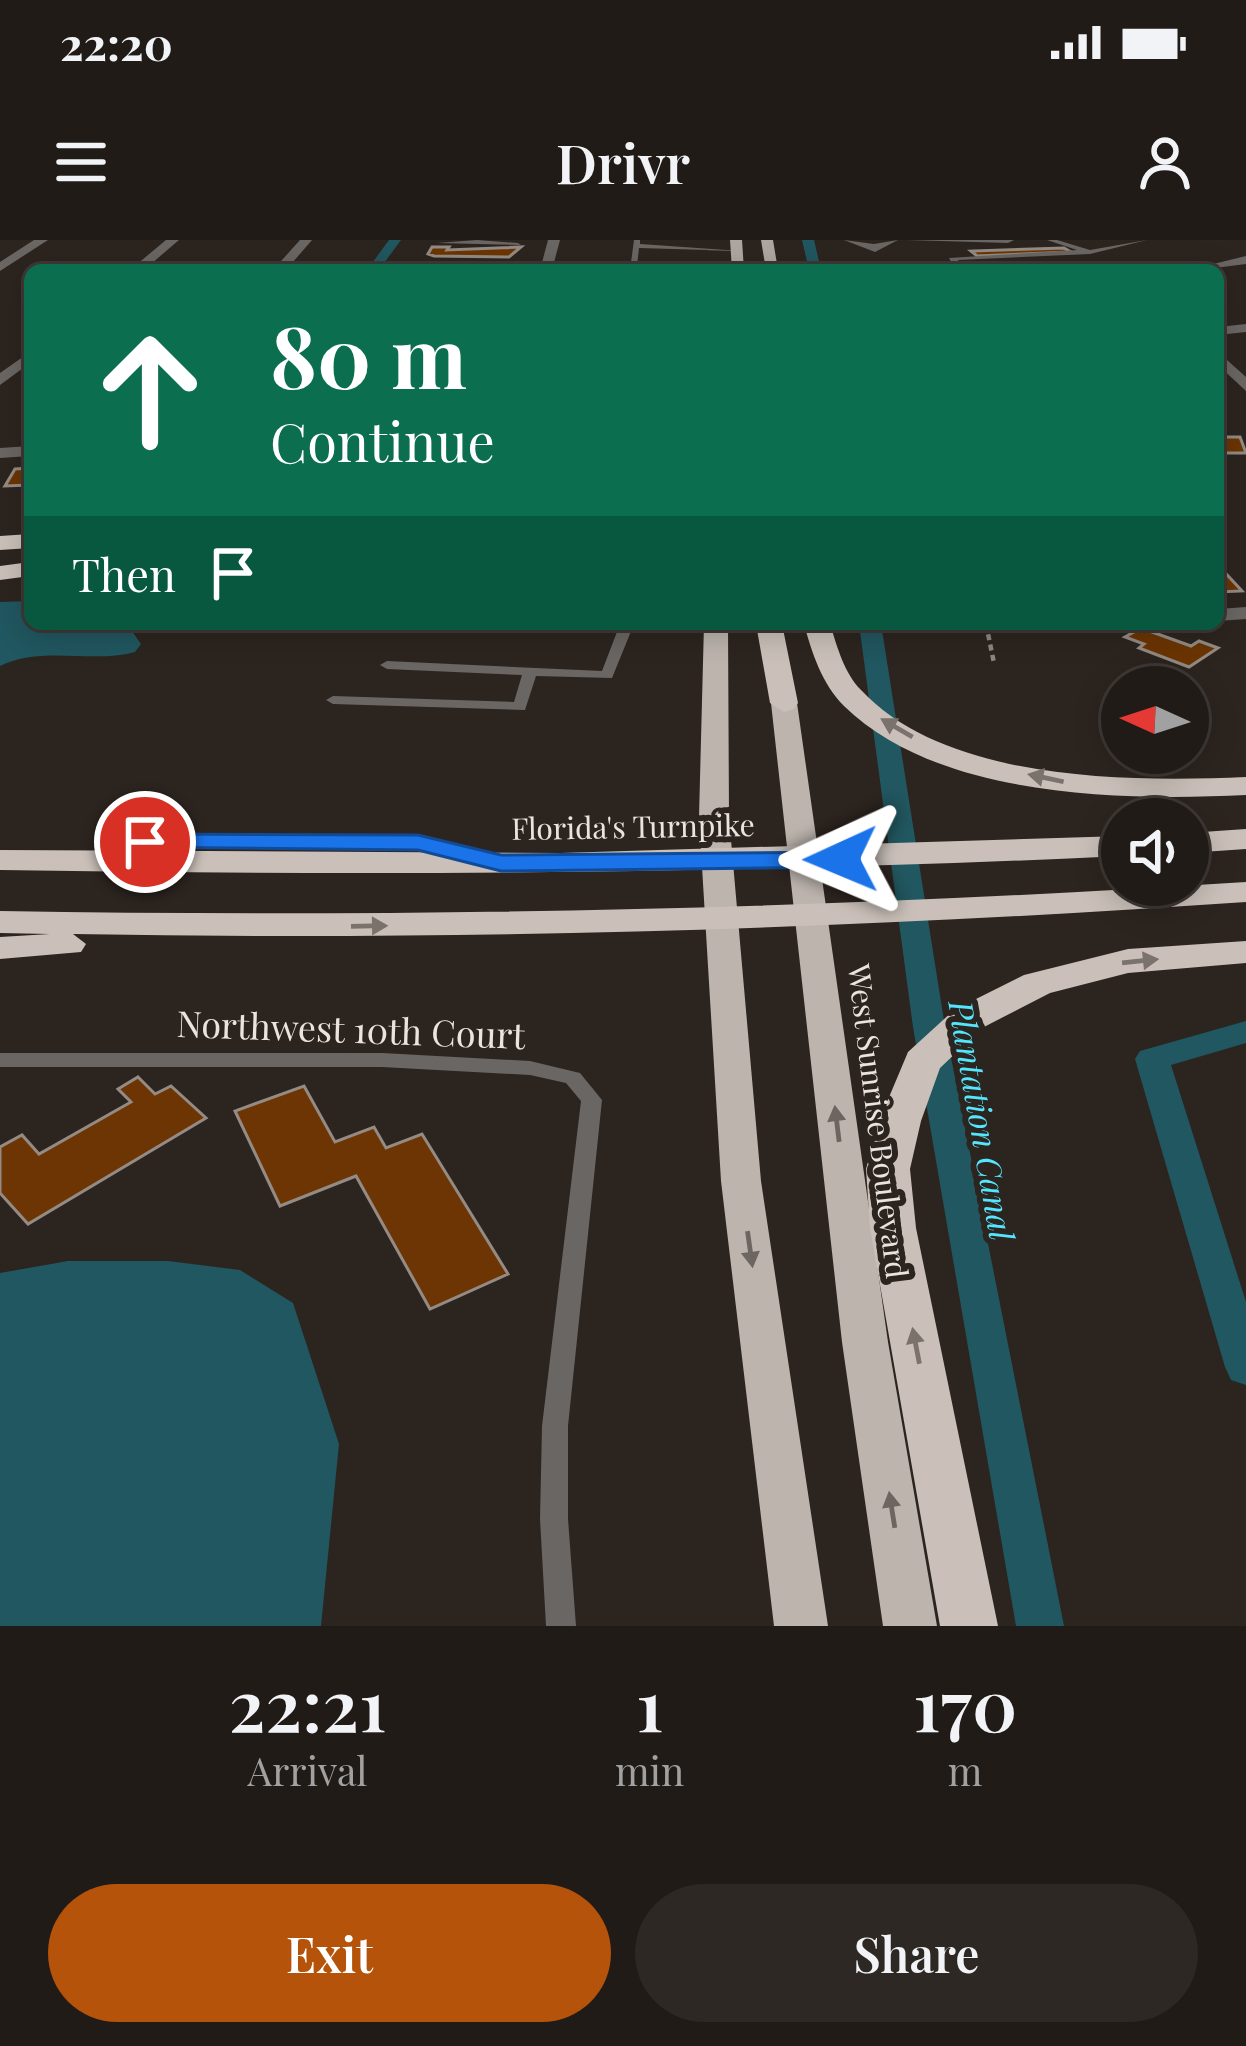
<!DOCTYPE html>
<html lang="en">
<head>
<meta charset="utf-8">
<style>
	body { margin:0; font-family:"Playfair Display",serif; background:#2d2824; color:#f1f3f6; height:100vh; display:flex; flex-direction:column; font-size:45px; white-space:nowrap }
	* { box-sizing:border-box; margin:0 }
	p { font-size:39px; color:#a2a1a1 }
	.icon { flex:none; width:66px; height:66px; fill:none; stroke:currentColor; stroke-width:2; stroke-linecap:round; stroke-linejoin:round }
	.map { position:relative; height:1386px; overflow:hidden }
	.sheet { display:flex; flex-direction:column; background:#211b17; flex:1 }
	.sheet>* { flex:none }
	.guide { position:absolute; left:24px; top:24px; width:1200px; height:366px; border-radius:18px; box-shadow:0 6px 30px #0003,0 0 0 3px #3e3936; background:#0b6e4f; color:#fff; overflow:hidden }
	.needle { width:78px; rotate:273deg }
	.tools { position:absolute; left:1101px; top:426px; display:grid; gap:24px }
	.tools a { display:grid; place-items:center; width:108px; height:108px; border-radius:50%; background:#211b17; box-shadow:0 6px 30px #0003,0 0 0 3px #3e3936; font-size:60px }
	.pin { position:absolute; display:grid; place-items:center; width:102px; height:102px; color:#fff; margin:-51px; border:6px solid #fff; border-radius:50%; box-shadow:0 3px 12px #0007 }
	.me { position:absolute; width:132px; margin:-66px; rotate:269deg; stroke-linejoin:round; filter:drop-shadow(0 0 9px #0008) }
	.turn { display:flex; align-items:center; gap:42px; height:252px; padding:0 48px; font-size:54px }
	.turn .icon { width:156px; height:156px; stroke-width:2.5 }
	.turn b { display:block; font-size:84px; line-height:102px }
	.then { display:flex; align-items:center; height:114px; padding:0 48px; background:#0003; gap:24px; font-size:45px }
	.eta { display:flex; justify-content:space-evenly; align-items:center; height:204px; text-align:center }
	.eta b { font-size:72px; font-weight:600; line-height:84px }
	.action { display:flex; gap:24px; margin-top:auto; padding:24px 48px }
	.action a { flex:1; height:138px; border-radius:72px; background:#b45309; color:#fff; font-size:48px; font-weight:600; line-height:138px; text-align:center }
	.action a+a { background:#2d2824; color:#f1f3f6 }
	.status { display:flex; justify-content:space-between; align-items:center; height:84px; padding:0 60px; background:#211b17; direction:ltr }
	.status svg { height:33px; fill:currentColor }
	header { display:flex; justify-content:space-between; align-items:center; height:156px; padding:0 48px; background:#211b17; font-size:54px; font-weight:600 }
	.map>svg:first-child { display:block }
</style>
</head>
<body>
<div class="status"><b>22:20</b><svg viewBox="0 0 49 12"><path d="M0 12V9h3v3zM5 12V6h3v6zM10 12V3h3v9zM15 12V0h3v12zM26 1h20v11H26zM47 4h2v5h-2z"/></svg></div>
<header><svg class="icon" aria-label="menu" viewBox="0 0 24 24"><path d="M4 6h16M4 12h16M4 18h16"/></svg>Drivr<svg class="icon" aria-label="person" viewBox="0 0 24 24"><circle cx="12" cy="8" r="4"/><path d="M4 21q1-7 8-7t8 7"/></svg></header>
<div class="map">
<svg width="1246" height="1386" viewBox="0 0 1246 1386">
	<rect width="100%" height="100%" fill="#2c241f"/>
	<path fill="#215760" d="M 30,361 L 30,384 L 127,384 L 141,404 L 135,412 C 91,424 43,405 0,426 L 0,362 Z
		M 68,1021 L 168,1021 L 240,1030 L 293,1063 L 339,1204 L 321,1386 L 0,1386 L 0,1033 Z"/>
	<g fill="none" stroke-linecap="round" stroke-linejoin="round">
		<path fill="#215760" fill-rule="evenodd" d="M 389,0 L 401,0 L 379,30 L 367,30 Z
			M 802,0 L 814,0 L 821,30 L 809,30 Z
			M 859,384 L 881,384 L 945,787 L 1064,1386 L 1016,1386 L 913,787 Z
			M 1246,781 L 1246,803 L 1171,825 L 1246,1062 L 1246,1145 L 1231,1140 L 1225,1127 L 1135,819 L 1140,811 Z"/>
	</g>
	<path fill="#6c3503" stroke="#948b85" stroke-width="3" d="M 432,7 L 449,7 L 447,10 L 521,7 L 509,17 L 434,16 L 428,14 Z
		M 1064,8 L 1071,12 L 977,16 L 971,11 Z
		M 1218,197 L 1240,197 L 1246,213 L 1219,213 Z
		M 30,228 L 30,245 L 5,246 L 15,229 Z
		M 1218,325 L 1242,351 L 1218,352 Z
		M 1141,388 L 1191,406 L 1199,401 L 1218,408 L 1189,427 L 1139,408 L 1144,404 L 1125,397 Z
		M 138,837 L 155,854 L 171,846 L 206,878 L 28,984 L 0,953 L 0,907 L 22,895 L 39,914 L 131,862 L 118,849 Z
		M 304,846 L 335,902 L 374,887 L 386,908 L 422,894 L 508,1034 L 430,1069 L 356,936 L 280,966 L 235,871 Z"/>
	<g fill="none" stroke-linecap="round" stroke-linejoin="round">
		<path stroke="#8d8682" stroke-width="4.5" stroke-dasharray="6 4.5" stroke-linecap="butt" d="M 986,384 L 994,423"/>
		<path fill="#6a6663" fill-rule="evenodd" d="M 477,0 L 518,3 L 521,5 L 437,3 Z
			M 634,0 L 640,0 L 640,4 L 741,11 L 639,8 L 637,26 L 742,29 L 630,30 Z
			M 1047,0 L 1057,0 L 1090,10 L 1147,0 L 1090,14 L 958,20 L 964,30 L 956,30 L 949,18 L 1077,10 Z
			M 550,24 L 547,28 L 461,30 L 465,28 Z
			M 620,384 L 634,384 L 612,438 L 536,436 L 525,470 L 333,464 L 326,460 L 333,456 L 514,462 L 522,435 L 387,429 L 380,425 L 387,421 L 602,431 Z
			M 0,813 L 382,813 L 530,821 L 580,833 L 602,860 L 568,1186 L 568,1279 L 576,1386 L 546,1386 L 540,1279 L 542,1186 L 581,861 L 566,843 L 530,835 L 382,827 L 0,827 Z"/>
		<path fill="#6a6663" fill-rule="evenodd" d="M 34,0 L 48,0 L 0,31 L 0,22 Z
			M 166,0 L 179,0 L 144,30 L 130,30 Z
			M 300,0 L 312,0 L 286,30 L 273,30 Z
			M 548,0 L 560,0 L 552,30 L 540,30 Z
			M 844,0 L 874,4 L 898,0 L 875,12 Z
			M 1246,16 L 1246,24 L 1199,30 L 1201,27 Z
			M 1246,84 L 1246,92 L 1218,95 L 1218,87 Z
			M 30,112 L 30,123 L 0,145 L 0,133 Z
			M 1218,112 L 1246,137 L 1246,151 L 1218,125 Z
			M 30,206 L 30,216 L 0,218 L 0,208 Z
			M 1246,367 L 1246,379 L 1218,381 L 1218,369 Z"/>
		<path fill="#6a6663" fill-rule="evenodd" d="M 907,0 L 1014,0 L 1008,3 Z"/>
		<path fill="#aea7a1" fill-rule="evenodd" d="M 730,0 L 742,0 L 744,30 L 732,30 Z
			M 761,0 L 773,0 L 778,30 L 766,30 Z"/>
		<path fill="#bcb4ad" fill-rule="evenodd" d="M 704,384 L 728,384 L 729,577 L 761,941 L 828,1386 L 774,1386 L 721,941 L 699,577 Z
			M 784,455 L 797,463 L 888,1102 L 937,1386 L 883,1386 L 842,1102 L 771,463 Z"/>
		<path fill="#cac0b9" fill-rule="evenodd" d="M 30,294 L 30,308 L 0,310 L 0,296 Z
			M 30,322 L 30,336 L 0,340 L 0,326 Z
			M 756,384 L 782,384 L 798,463 L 794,469 L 784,472 L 770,463 Z
			M 804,384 L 830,384 C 837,406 844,433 861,450 C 947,542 1130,542 1246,537 L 1246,555 C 1122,561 938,558 844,466 C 822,444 812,413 804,384 Z
			M 1246,589 L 1246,609 L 1188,613 L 1188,593 Z
			M 1122,596 L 1122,616 C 748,634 374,636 0,630 L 0,610 L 561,613 Z
			M 1246,642 L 1246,662 C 855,689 465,701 73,694 L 86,704 L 81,712 L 0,719 L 0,697 L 50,694 L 0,693 L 0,671 C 416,678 831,669 1246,642 Z
			M 1246,701 L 1246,723 L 1128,733 L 1050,753 L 982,788 L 940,828 L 921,881 L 910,929 L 916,988 L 998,1386 L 940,1386 L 870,988 L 866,929 L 879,881 L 908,812 L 954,770 L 1024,735 L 1128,709 Z"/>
	</g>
	<defs><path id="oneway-solid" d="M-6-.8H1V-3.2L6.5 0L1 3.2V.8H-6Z" transform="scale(3)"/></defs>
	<g fill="#7b726c">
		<use href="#oneway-solid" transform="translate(897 488) rotate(-150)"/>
		<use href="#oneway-solid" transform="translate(1046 538) rotate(-168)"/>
		<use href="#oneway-solid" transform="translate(369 686) rotate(-1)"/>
		<use href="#oneway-solid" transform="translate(1140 721) rotate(-6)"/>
		<use href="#oneway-solid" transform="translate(916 1106) rotate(-101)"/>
	</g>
	<g fill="#6d655f">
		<use href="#oneway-solid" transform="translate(837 884) rotate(-97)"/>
		<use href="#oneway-solid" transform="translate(750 1009) rotate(82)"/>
		<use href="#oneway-solid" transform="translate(892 1270) rotate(-99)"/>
	</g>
	<path fill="#1a73e8" stroke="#114b97" stroke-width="3" d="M 145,594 L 418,595 L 501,615 L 841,612 L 854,619 L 841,627 L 501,631 L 418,610 L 136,607 L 133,602 Z"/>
	<g text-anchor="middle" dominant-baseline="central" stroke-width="12" stroke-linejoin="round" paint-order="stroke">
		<g font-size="30" fill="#eae4e1" stroke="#2c241f">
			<text transform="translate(633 586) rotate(-1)">Florida's Turnpike</text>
			<text transform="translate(879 881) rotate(83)">West Sunrise Boulevard</text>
		</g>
		<g font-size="33" font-style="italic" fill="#54e6fe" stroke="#2c241f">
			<text transform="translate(983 880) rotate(80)">Plantation Canal</text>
		</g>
		<g font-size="36" fill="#eae4e1" stroke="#2c241f">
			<text transform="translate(351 788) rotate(2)">Northwest 10th Court</text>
		</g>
	</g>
</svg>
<div class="tools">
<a><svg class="needle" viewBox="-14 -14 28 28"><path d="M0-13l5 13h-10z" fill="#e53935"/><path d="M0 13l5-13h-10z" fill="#a2a1a1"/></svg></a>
<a><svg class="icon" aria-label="sound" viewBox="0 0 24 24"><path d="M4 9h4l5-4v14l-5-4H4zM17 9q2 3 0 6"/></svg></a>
</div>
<div class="pin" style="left:145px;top:602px;background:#d93025"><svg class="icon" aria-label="arrive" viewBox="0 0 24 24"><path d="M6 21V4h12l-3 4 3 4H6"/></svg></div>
<svg class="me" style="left:841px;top:619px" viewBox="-20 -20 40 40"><path d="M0-17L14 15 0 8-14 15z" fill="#1a73e8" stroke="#fff" stroke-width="4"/></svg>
<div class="guide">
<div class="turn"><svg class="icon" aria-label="ahead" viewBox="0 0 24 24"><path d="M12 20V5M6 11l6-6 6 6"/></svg><div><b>80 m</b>Continue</div></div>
<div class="then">Then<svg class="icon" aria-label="arrive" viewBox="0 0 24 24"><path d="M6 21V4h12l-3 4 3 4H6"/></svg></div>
</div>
</div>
<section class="sheet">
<div class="eta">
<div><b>22:21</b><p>Arrival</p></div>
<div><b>1</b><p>min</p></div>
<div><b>170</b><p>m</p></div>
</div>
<div class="action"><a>Exit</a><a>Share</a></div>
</section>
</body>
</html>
